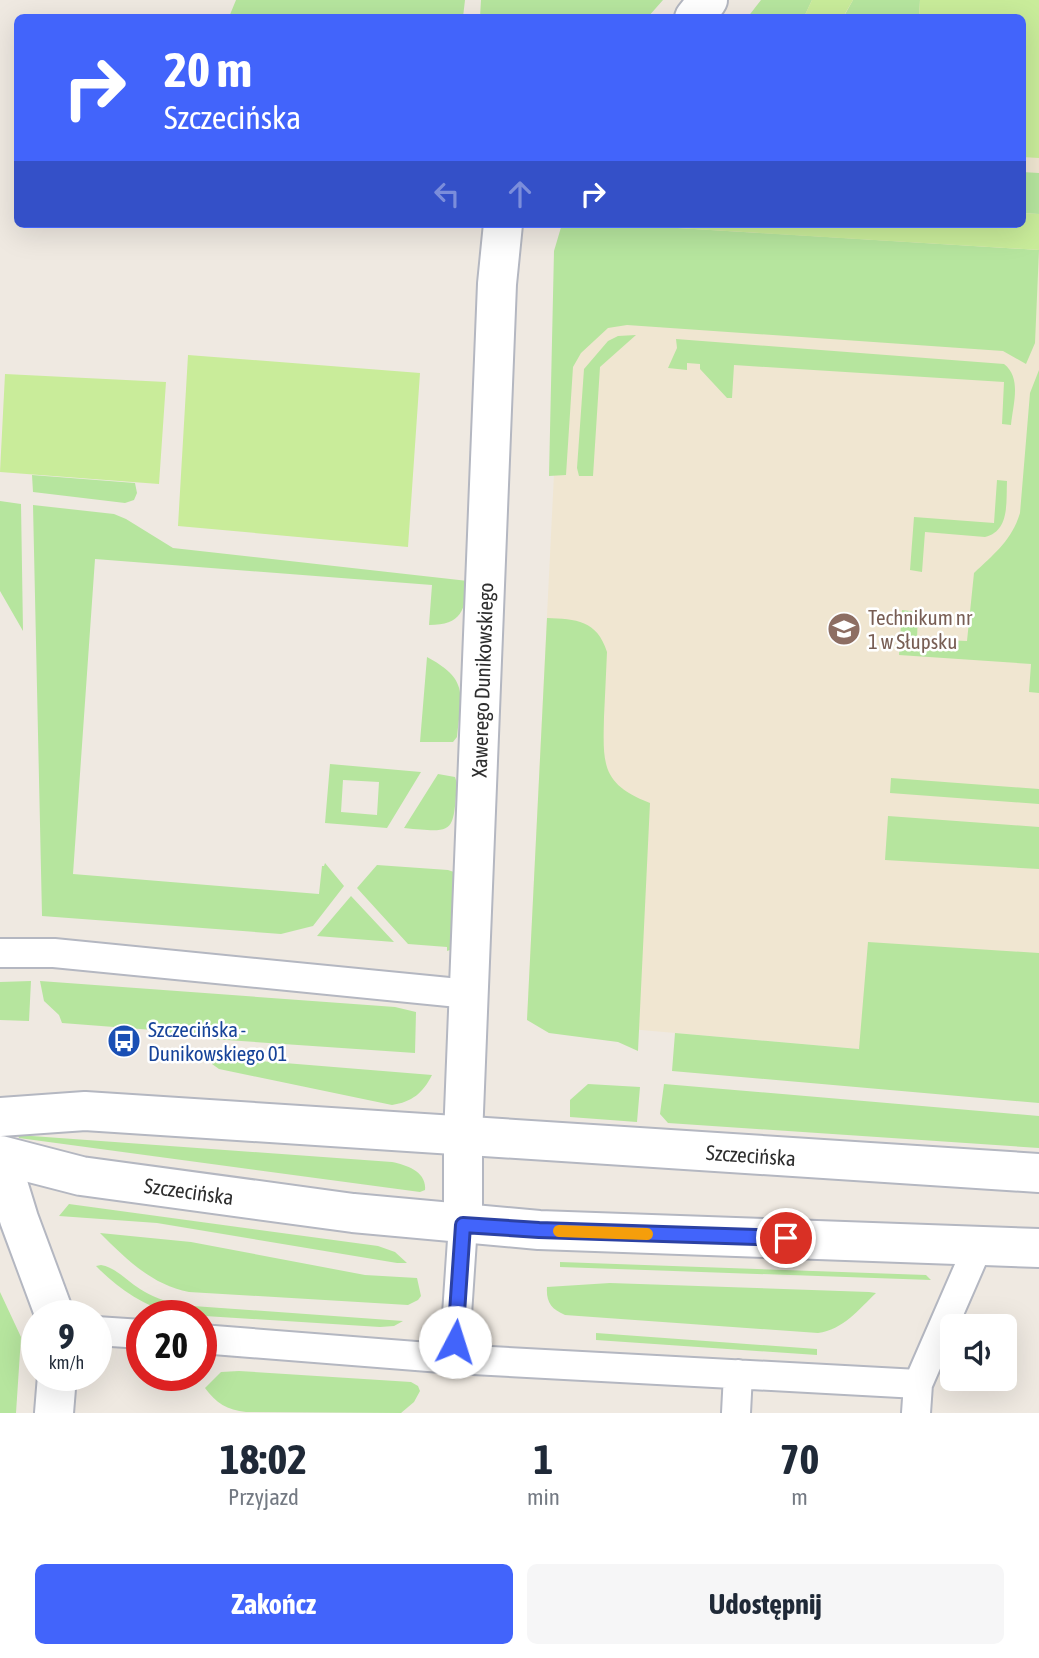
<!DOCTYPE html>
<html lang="pl">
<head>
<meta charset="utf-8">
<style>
	body { margin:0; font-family:"Asap Condensed",sans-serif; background:#f6f6f7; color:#1f2937; height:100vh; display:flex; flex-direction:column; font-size:26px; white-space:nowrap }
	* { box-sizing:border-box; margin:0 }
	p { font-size:23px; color:#747a83 }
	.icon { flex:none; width:38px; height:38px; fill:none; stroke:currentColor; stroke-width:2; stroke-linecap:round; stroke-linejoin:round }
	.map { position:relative; height:1413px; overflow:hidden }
	.drawer { display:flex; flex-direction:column; background:#fff; flex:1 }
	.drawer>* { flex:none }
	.banner { position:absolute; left:14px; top:14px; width:1012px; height:214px; border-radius:10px; box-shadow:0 7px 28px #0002; background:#4264fb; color:#fff; overflow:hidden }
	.buttons { position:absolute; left:940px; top:1314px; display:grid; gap:14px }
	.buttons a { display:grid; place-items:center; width:77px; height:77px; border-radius:10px; background:#fff; box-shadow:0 7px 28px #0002; font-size:35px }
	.speed { position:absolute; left:21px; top:1300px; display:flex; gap:14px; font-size:35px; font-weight:700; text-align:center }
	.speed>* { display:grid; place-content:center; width:91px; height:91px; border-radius:50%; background:#fff; box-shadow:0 7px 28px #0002; line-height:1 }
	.speed small { font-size:18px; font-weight:400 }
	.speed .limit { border:10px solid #d22; background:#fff; color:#111 }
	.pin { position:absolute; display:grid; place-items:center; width:60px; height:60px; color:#fff; margin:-30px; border:4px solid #fff; border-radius:50%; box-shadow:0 2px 7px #0007 }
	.me { position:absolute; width:77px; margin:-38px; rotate:5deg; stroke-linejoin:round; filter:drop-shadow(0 0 5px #0008) }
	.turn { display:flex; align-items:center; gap:24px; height:147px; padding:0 35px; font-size:32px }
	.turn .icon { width:91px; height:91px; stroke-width:2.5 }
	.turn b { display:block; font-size:49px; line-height:60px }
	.lanes { display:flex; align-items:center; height:66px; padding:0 35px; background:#0003; justify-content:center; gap:35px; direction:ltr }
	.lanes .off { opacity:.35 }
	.eta { display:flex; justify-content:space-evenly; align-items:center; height:119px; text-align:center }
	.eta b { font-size:42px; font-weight:700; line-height:49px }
	.action { display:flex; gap:14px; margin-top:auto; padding:14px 35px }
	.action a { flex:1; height:80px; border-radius:10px; background:#4264fb; color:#fff; font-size:28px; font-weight:700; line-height:80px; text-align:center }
	.action a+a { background:#f6f6f7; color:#1f2937 }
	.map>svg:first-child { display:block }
</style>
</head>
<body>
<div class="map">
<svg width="1039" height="1413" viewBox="0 0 1039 1413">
	<rect width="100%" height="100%" fill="#efe9e1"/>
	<path fill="#f0e6d1" d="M 790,0 L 1039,0 L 1039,1060 L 860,1049 L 527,1020 L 560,353 L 601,224 L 1022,224 L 1022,18 L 777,17 Z"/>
	<path fill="#b6e59e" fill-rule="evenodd" d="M 236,0 L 465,0 L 463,17 L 229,17 Z
		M 481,0 L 663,0 L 648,17 L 480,17 Z
		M 761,0 L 812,0 L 804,17 L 747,18 Z
		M 853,0 L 920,0 L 919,17 L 843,18 Z
		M 1022,172 L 1039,173 L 1039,214 L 1022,213 Z
		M 562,224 L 678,224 L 678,228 L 1039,250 L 1035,343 L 1026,364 L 1003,351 L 627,325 L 608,328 L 581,353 L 573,367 L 566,475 L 549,476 L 554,251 Z
		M 636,335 L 600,367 L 593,476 L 579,476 L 577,468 L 584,369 L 608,341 L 618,336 Z
		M 676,339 L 1004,364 C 1022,378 1013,404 1011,425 L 1002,424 L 1004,382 L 734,365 L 732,398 L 727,398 L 700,369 L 700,364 L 687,363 L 687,370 L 668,368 L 677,348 Z
		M 1039,370 L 1039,693 L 1029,692 L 1031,664 L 899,655 L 902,610 L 918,612 L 917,639 L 967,641 L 974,573 C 994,554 1012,540 1020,513 L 1030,393 Z
		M 32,475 L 135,483 L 137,493 L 134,500 L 125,503 L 33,492 Z
		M 997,480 L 1007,481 C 1006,502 1010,531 985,537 L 925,532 L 922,572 L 910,570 L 914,517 L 994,523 Z
		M 0,501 L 21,504 L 23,631 L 0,591 Z
		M 33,505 L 114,514 L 126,519 L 173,548 L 468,581 C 465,610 462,625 429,625 L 432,585 L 95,559 L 73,874 L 319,894 L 322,866 L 324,866 L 325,863 L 344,886 L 313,926 L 281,934 L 42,916 Z
		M 547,618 C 576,619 597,620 607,652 C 606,674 605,696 604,717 C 603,764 601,784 650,803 L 638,1051 L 618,1042 L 549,1033 L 527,1020 Z
		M 427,657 C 470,680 461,695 457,737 L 453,742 L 420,742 Z
		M 330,764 L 421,772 L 387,828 L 325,823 ZM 343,780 L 379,782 L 377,815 L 341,812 Z
		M 438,774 L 455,777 L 457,783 C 453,834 455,833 404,828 Z
		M 891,778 L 1039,789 L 1039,804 L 890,793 Z
		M 888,816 L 1039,827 L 1039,869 L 885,860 Z
		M 377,865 L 448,870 L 454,872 L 450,950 L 447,951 L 447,947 L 408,944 L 357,888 Z
		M 351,896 L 394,942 L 317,936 Z
		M 868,942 L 1039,953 L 1039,1103 L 672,1071 L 675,1033 L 859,1049 Z
		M 31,981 L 29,1021 L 0,1020 L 0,982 Z
		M 40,981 L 395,1007 L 416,1012 L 415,1053 L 153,1035 L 153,1030 L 62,1023 L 59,1015 L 44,1001 Z
		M 211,1057 L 432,1075 C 423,1093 412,1102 392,1105 L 219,1069 L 212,1064 Z
		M 588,1084 L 640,1087 L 637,1122 L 570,1117 L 570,1100 Z
		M 664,1084 L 1039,1116 L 1039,1148 L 668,1123 L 660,1114 Z
		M 18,1135 L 392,1162 C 407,1165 427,1172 425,1190 L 420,1192 L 19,1138 Z
		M 69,1204 L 378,1246 L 395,1252 L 407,1263 L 397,1263 L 157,1223 L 59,1216 Z
		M 100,1233 L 191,1242 L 365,1275 L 417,1278 L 421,1296 L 418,1300 L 408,1305 L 189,1292 C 152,1285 126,1259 100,1233 Z
		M 560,1262 L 926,1275 L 931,1280 L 560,1267 Z
		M 101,1265 C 117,1268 127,1281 140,1289 C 152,1297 165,1301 179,1305 L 403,1321 L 394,1326 L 380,1327 L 173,1314 C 144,1306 117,1288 96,1266 Z
		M 610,1283 L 869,1292 L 876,1293 C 859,1309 843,1330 818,1333 L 565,1315 C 551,1309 546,1302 547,1287 Z
		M 0,1292 L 21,1337 L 16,1413 L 0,1413 Z
		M 596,1333 L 817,1349 L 817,1355 L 596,1340 Z
		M 239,1371 L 411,1382 L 418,1386 L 420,1391 L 414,1402 L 401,1413 L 246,1412 C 227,1410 216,1403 205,1388 L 221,1372 Z"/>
	<path fill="#c9ec9a" d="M 812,0 L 853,0 L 843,17 L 804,17 Z
		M 920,0 L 1039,0 L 1039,158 L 1022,157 L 1022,18 L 919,17 Z
		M 1022,213 L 1039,214 L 1039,250 L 677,228 L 678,224 L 1022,224 Z
		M 188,355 L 420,373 L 408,547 L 178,526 Z
		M 5,374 L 166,382 L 159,484 L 0,472 Z"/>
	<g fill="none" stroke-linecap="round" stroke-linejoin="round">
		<defs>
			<path id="lane" d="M 0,953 L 54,953 L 469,994
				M 96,1331 L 142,1334
				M 201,1339 L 454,1359 L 918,1384
				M 454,1359 L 463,1225
				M 736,1413 L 738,1374
				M 916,1413 L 918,1384 L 979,1244"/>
			<path id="street" d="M 694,18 L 708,0
				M 0,1157 L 19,1219 L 55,1316
				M 463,1225 L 463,1137 L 497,284 L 503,224
				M 54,1413 L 57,1376"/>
			<path id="secondary" d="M 0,1117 L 85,1111 L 1039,1173
				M 0,1155 L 81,1176 L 353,1213 L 539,1230 L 1039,1248"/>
		</defs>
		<use href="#lane" stroke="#b4b7c1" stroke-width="32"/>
		<use href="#street" stroke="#b4b7c1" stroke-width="42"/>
		<use href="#secondary" stroke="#b4b7c1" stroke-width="42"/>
		<use href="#lane" stroke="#fff" stroke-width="28"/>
		<use href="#street" stroke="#fff" stroke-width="38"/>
		<use href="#secondary" stroke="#fff" stroke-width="38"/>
	</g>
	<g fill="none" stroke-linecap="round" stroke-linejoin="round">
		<defs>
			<path id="route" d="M 455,1342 L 463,1225 L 539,1230 L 786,1238"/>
		</defs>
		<use href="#route" stroke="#2b41a3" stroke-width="18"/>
		<use href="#route" stroke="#4264fb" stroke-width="12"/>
		<path stroke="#f59e0b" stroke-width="12" d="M 559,1231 L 647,1234"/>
	</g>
	<defs>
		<symbol id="school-disc" viewBox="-11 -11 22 22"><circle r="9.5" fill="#8d6e63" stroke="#fff"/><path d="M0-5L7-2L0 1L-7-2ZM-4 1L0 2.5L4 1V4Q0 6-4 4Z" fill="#fff"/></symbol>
		<symbol id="bus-disc" viewBox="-11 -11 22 22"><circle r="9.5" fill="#1a4fb4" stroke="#fff"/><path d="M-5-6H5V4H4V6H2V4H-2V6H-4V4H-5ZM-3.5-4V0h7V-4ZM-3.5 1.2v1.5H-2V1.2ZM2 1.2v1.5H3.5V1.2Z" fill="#fff"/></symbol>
	</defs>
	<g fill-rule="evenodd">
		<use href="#school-disc" x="825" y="610" width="38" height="38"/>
		<use href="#bus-disc" x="105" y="1022" width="38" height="38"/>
	</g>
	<g text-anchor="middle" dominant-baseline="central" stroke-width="5" stroke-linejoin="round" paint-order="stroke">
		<g font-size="21" fill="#785e54" stroke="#fff" text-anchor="start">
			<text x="868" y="617">Technikum nr<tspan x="868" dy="24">1 w Słupsku</tspan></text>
		</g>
		<g font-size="21" fill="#2e2e2e" stroke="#fff">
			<text transform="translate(482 680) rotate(-88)">Xawerego Dunikowskiego</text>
			<text transform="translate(751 1155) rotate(4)">Szczecińska</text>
			<text transform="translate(189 1191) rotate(8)">Szczecińska</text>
		</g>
		<g font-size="21" fill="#164399" stroke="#fff" text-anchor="start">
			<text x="148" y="1029">Szczecińska -<tspan x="148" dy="24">Dunikowskiego 01</tspan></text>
		</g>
	</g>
</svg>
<div class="buttons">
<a><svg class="icon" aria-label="sound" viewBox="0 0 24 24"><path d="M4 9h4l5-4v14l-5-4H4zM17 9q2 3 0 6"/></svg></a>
</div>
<div class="speed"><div>9<small>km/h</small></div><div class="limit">20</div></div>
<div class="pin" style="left:786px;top:1238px;background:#d93025"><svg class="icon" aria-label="arrive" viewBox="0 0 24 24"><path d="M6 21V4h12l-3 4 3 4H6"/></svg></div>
<svg class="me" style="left:455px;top:1342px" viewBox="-20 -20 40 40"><circle r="19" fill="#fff"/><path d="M0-13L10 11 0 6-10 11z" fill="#4264fb"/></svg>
<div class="banner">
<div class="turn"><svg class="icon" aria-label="right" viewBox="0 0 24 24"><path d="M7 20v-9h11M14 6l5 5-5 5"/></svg><div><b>20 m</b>Szczecińska</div></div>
<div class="lanes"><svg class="icon off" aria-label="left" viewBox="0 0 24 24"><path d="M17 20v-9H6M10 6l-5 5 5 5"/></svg><svg class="icon off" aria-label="ahead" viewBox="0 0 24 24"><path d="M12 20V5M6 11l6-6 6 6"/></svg><svg class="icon" aria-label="right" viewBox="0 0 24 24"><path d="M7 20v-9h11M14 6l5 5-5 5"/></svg></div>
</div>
</div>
<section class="drawer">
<div class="eta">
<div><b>18:02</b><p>Przyjazd</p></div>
<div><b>1</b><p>min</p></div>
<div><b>70</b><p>m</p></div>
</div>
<div class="action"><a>Zakończ</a><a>Udostępnij</a></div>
</section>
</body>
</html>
